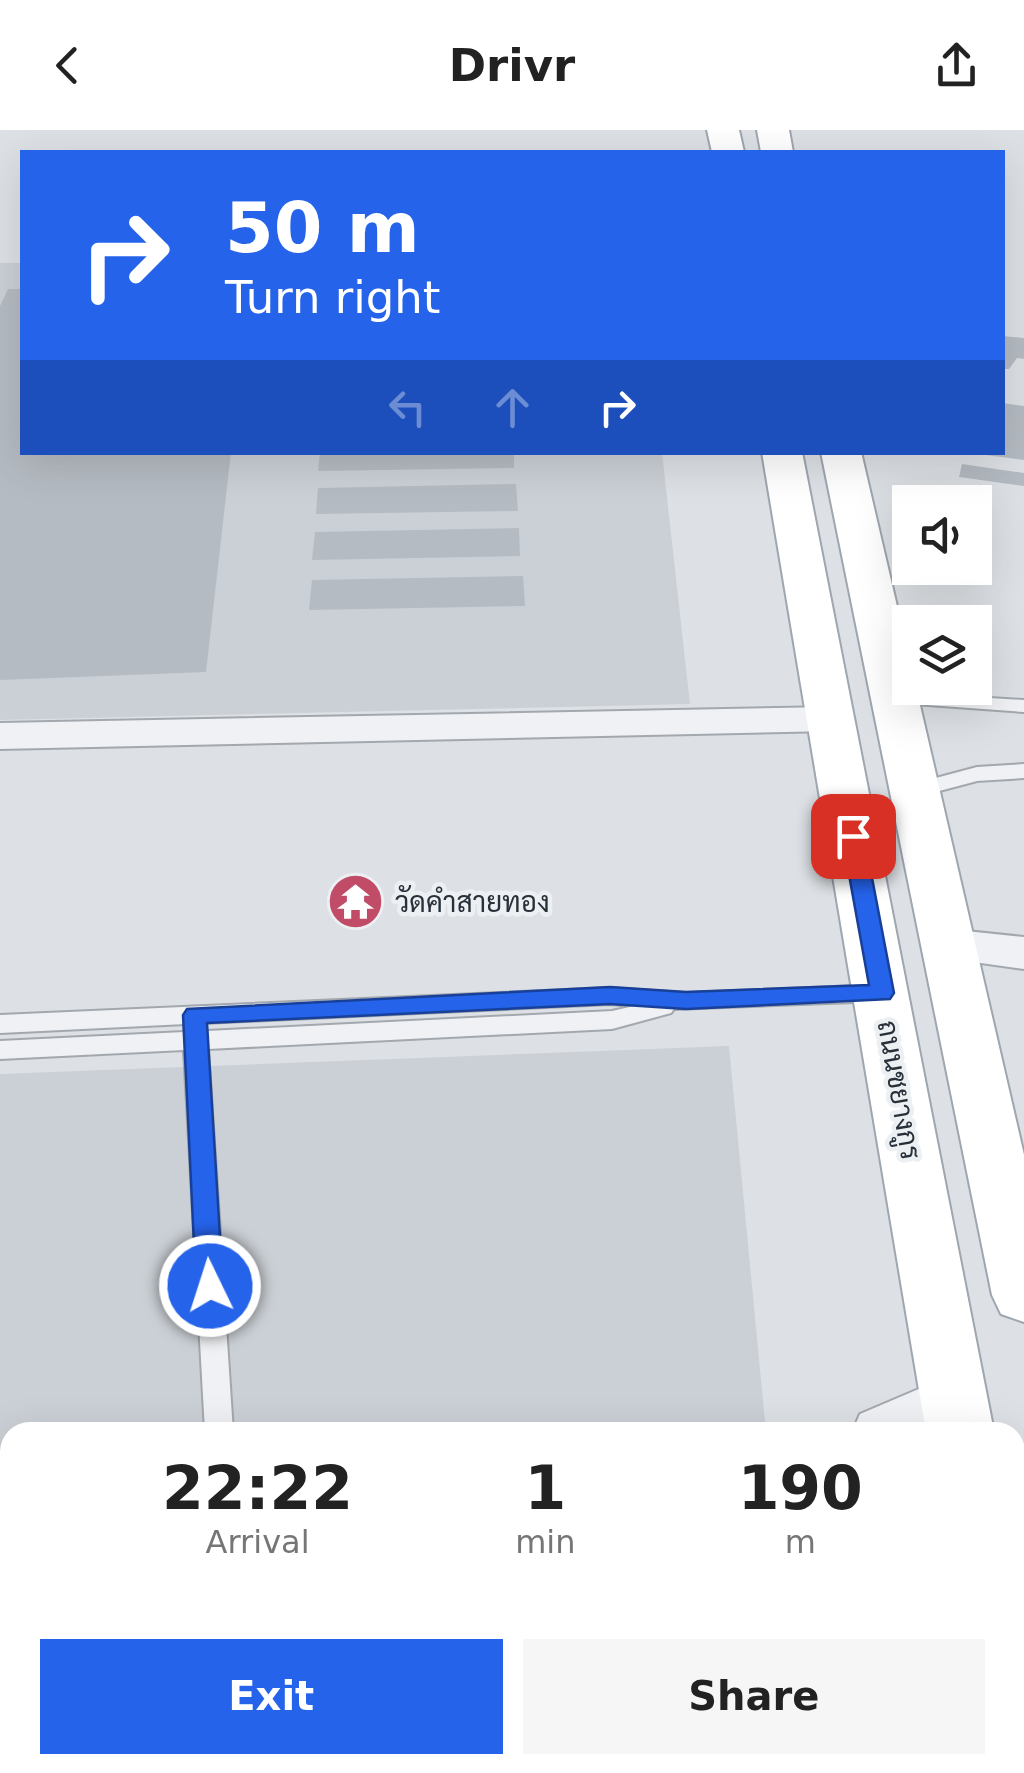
<!DOCTYPE html>
<html lang="en">
<head>
<meta charset="utf-8">
<style>
	body { margin:0; font-family:"DejaVu Sans",Sarabun,sans-serif; background:#f6f6f6; color:#222; height:100vh; display:flex; flex-direction:column; font-size:38px; white-space:nowrap }
	* { box-sizing:border-box; margin:0 }
	p { font-size:32px; color:#767676 }
	.icon { flex:none; width:55px; height:55px; fill:none; stroke:currentColor; stroke-width:2; stroke-linecap:round; stroke-linejoin:round }
	.map { position:relative; flex:1; overflow:hidden }
	.details { position:absolute; left:0px; top:1292px; width:1025px; height:352px; display:flex; flex-direction:column; background:#fff; border-radius:30px 30px 0 0; box-shadow:0 10px 40px #0002 }
	.details>* { flex:none }
	.top-card { position:absolute; left:20px; top:20px; width:985px; height:305px; border-radius:0px; box-shadow:0 10px 40px #0002; background:#2563eb; color:#fff; overflow:hidden }
	.controls { position:absolute; left:892px; top:355px; display:grid; gap:20px }
	.controls a { display:grid; place-items:center; width:100px; height:100px; border-radius:0px; background:#fff; box-shadow:0 10px 40px #0002; font-size:50px }
	.pin { position:absolute; display:grid; place-items:center; width:85px; height:85px; color:#fff; margin:-42px; border-radius:20px; box-shadow:0 5px 15px #0006 }
	.me { position:absolute; width:110px; margin:-55px; rotate:356deg; stroke-linejoin:round; filter:drop-shadow(0 0 8px #0008) }
	.turn { display:flex; align-items:center; gap:35px; height:210px; padding:0 40px; font-size:45px }
	.turn .icon { width:130px; height:130px; stroke-width:2.5 }
	.turn b { display:block; font-size:70px; line-height:85px }
	.lanes { display:flex; align-items:center; height:95px; padding:0 40px; background:#0003; justify-content:center; gap:50px; direction:ltr }
	.lanes .off { opacity:.35 }
	.eta { display:flex; justify-content:space-evenly; align-items:center; height:170px; text-align:center }
	.eta b { font-size:60px; font-weight:700; line-height:70px }
	.action { display:flex; gap:20px; margin-top:auto; padding:20px 40px }
	.action a { flex:1; height:115px; border-radius:0px; background:#2563eb; color:#fff; font-size:40px; font-weight:700; line-height:115px; text-align:center }
	.action a+a { background:#f6f6f6; color:#222 }
	header { display:flex; justify-content:space-between; align-items:center; height:130px; padding:0 40px; background:#fff; font-size:45px; font-weight:700 }
	.map>svg:first-child { display:block }
</style>
</head>
<body>
<header><svg class="icon" aria-label="back" viewBox="0 0 24 24"><path d="M15 5l-7 7 7 7"/></svg>Drivr<svg class="icon" aria-label="share" viewBox="0 0 24 24"><path d="M12 15V3M7 8l5-5 5 5M5 13v7h14v-7"/></svg></header>
<div class="map">
<svg width="1024" height="1643" viewBox="0 0 1024 1643">
	<rect width="100%" height="100%" fill="#dde1e5"/>
	<path fill="#cbd0d6" d="M 0,133 L 22,133 L 22,322 L 662,323 L 690,574 L 0,590 Z
		M 729,916 L 766,1302 L 10,1302 L 10,1635 L 112,1635 L 94,1643 L 0,1643 L 0,944 Z"/>
	<path fill="#b5bbc2" d="M 8,159 L 22,159 L 22,322 L 231,322 L 206,542 L 0,550 L 0,176 Z
		M 1002,206 L 1024,208 L 1024,229 L 1017,228 L 1009,239 L 1002,239 Z
		M 1002,273 L 1024,276 L 1024,330 L 986,325 L 1002,322 Z
		M 320,322 L 514,322 L 514,338 L 318,341 Z
		M 962,334 L 1024,343 L 1024,356 L 959,347 Z
		M 516,354 L 518,381 L 316,384 L 318,358 Z
		M 519,398 L 520,426 L 312,430 L 315,402 Z
		M 523,446 L 525,476 L 309,480 L 312,450 Z
		M 328,1635 L 471,1635 L 475,1643 L 332,1643 Z
		M 523,1635 L 621,1635 L 608,1643 L 528,1643 Z
		M 670,1635 L 828,1635 L 831,1643 L 673,1643 Z"/>
	<g fill="none" stroke-linecap="round" stroke-linejoin="round">
		<defs>
			<path id="lane" d="M 893,562 L 1024,570 L 1024,582 L 886,572 L 883,568 L 886,564 Z
				M 1024,634 L 1024,648 L 977,651 L 913,668 L 903,661 L 906,656 L 977,637 Z
				M 881,855 L 892,863 L 881,871 L 674,879 L 671,883 L 612,899 L 208,919 L 233,1302 L 205,1302 L 184,920 L 0,929 L 0,911 L 184,902 L 186,894 L 0,903 L 0,885 L 610,858 L 686,863 ZM 610,874 L 634,876 L 612,881 L 207,901 L 204,893 Z"/>
			<path id="street" d="M 831,577 L 845,580 L 851,589 L 845,598 L 831,601 L 0,619 L 0,593 Z
				M 947,799 L 1024,807 L 1024,839 L 931,826 L 925,815 L 931,804 Z
				M 954,1244 L 974,1251 L 982,1268 C 960,1314 896,1302 852,1302 L 860,1284 Z
				M 127,1635 L 204,1635 L 201,1643 L 124,1643 Z"/>
			<path id="primary" d="M 707,0 L 739,0 L 744,22 L 712,22 Z
				M 757,0 L 789,0 L 793,22 L 761,22 Z
				M 762,322 L 802,322 L 994,1302 L 926,1302 Z
				M 821,322 L 861,322 L 910,532 L 910,558 L 916,558 L 1024,1025 L 1024,1192 L 1001,1184 L 992,1165 Z
				M 1015,1568 L 1024,1572 L 1024,1643 L 983,1643 L 981,1635 L 1015,1635 Z"/>
		</defs>
		<use href="#lane" stroke="#a3a8ae" stroke-width="4"/>
		<use href="#street" stroke="#a3a8ae" stroke-width="4"/>
		<use href="#primary" stroke="#9ea6b0" stroke-width="4"/>
		<use href="#lane" fill="#eff1f4" fill-rule="evenodd"/>
		<use href="#street" fill="#eff1f4" fill-rule="evenodd"/>
		<path fill="#fff" fill-rule="evenodd" d="M 928,1635 L 1006,1635 L 1004,1643 L 926,1643 Z"/>
		<use href="#primary" fill="#fff" fill-rule="evenodd"/>
	</g>
	<path fill="#2563eb" stroke="#184099" stroke-width="2.5" d="M 853,699 L 864,706 L 894,863 L 890,869 L 686,879 L 610,874 L 207,893 L 223,1156 L 219,1163 L 210,1167 L 200,1163 L 196,1156 L 183,885 L 187,879 L 610,857 L 686,862 L 869,855 L 842,706 Z"/>
	<defs>
		<symbol id="temple-disc" viewBox="-11 -11 22 22"><circle r="9.5" fill="#c04c68" stroke="#ecf0f3"/><path d="M0-6L5-2H3V0L6.5 2.5H4V6H1.5V3h-3V6H-4V2.5H-6.5L-3 0V-2H-5Z" fill="#fff"/></symbol>
	</defs>
	<g fill-rule="evenodd">
		<use href="#temple-disc" x="324" y="740" width="63" height="63"/>
	</g>
	<g text-anchor="middle" dominant-baseline="central" stroke-width="9" stroke-linejoin="round" paint-order="stroke">
		<g font-size="28" fill="#28303a" stroke="#ecf0f3" text-anchor="start">
			<text x="395" y="772">วัดคำสายทอง</text>
		</g>
		<g font-size="28" fill="#28303a" stroke="#ecf0f3">
			<text transform="translate(899 960) rotate(80)">ถนนชยางกูร</text>
		</g>
	</g>
</svg>
<div class="controls">
<a><svg class="icon" aria-label="sound" viewBox="0 0 24 24"><path d="M4 9h4l5-4v14l-5-4H4zM17 9q2 3 0 6"/></svg></a>
<a><svg class="icon" aria-label="layers" viewBox="0 0 24 24"><path d="M12 4l9 5-9 5-9-5zM3 14l9 5 9-5"/></svg></a>
</div>
<div class="pin" style="left:853px;top:706px;background:#d93025"><svg class="icon" aria-label="arrive" viewBox="0 0 24 24"><path d="M6 21V4h12l-3 4 3 4H6"/></svg></div>
<svg class="me" style="left:210px;top:1156px" viewBox="-20 -20 40 40"><circle r="17" fill="#2563eb" stroke="#fff" stroke-width="3"/><path d="M0-11L8 9 0 5-8 9z" fill="#fff"/></svg>
<div class="top-card">
<div class="turn"><svg class="icon" aria-label="right" viewBox="0 0 24 24"><path d="M7 20v-9h11M14 6l5 5-5 5"/></svg><div><b>50 m</b>Turn right</div></div>
<div class="lanes"><svg class="icon off" aria-label="left" viewBox="0 0 24 24"><path d="M17 20v-9H6M10 6l-5 5 5 5"/></svg><svg class="icon off" aria-label="ahead" viewBox="0 0 24 24"><path d="M12 20V5M6 11l6-6 6 6"/></svg><svg class="icon" aria-label="right" viewBox="0 0 24 24"><path d="M7 20v-9h11M14 6l5 5-5 5"/></svg></div>
</div>
<section class="details">
<div class="eta">
<div><b>22:22</b><p>Arrival</p></div>
<div><b>1</b><p>min</p></div>
<div><b>190</b><p>m</p></div>
</div>
<div class="action"><a>Exit</a><a>Share</a></div>
</section>
</div>
</body>
</html>
